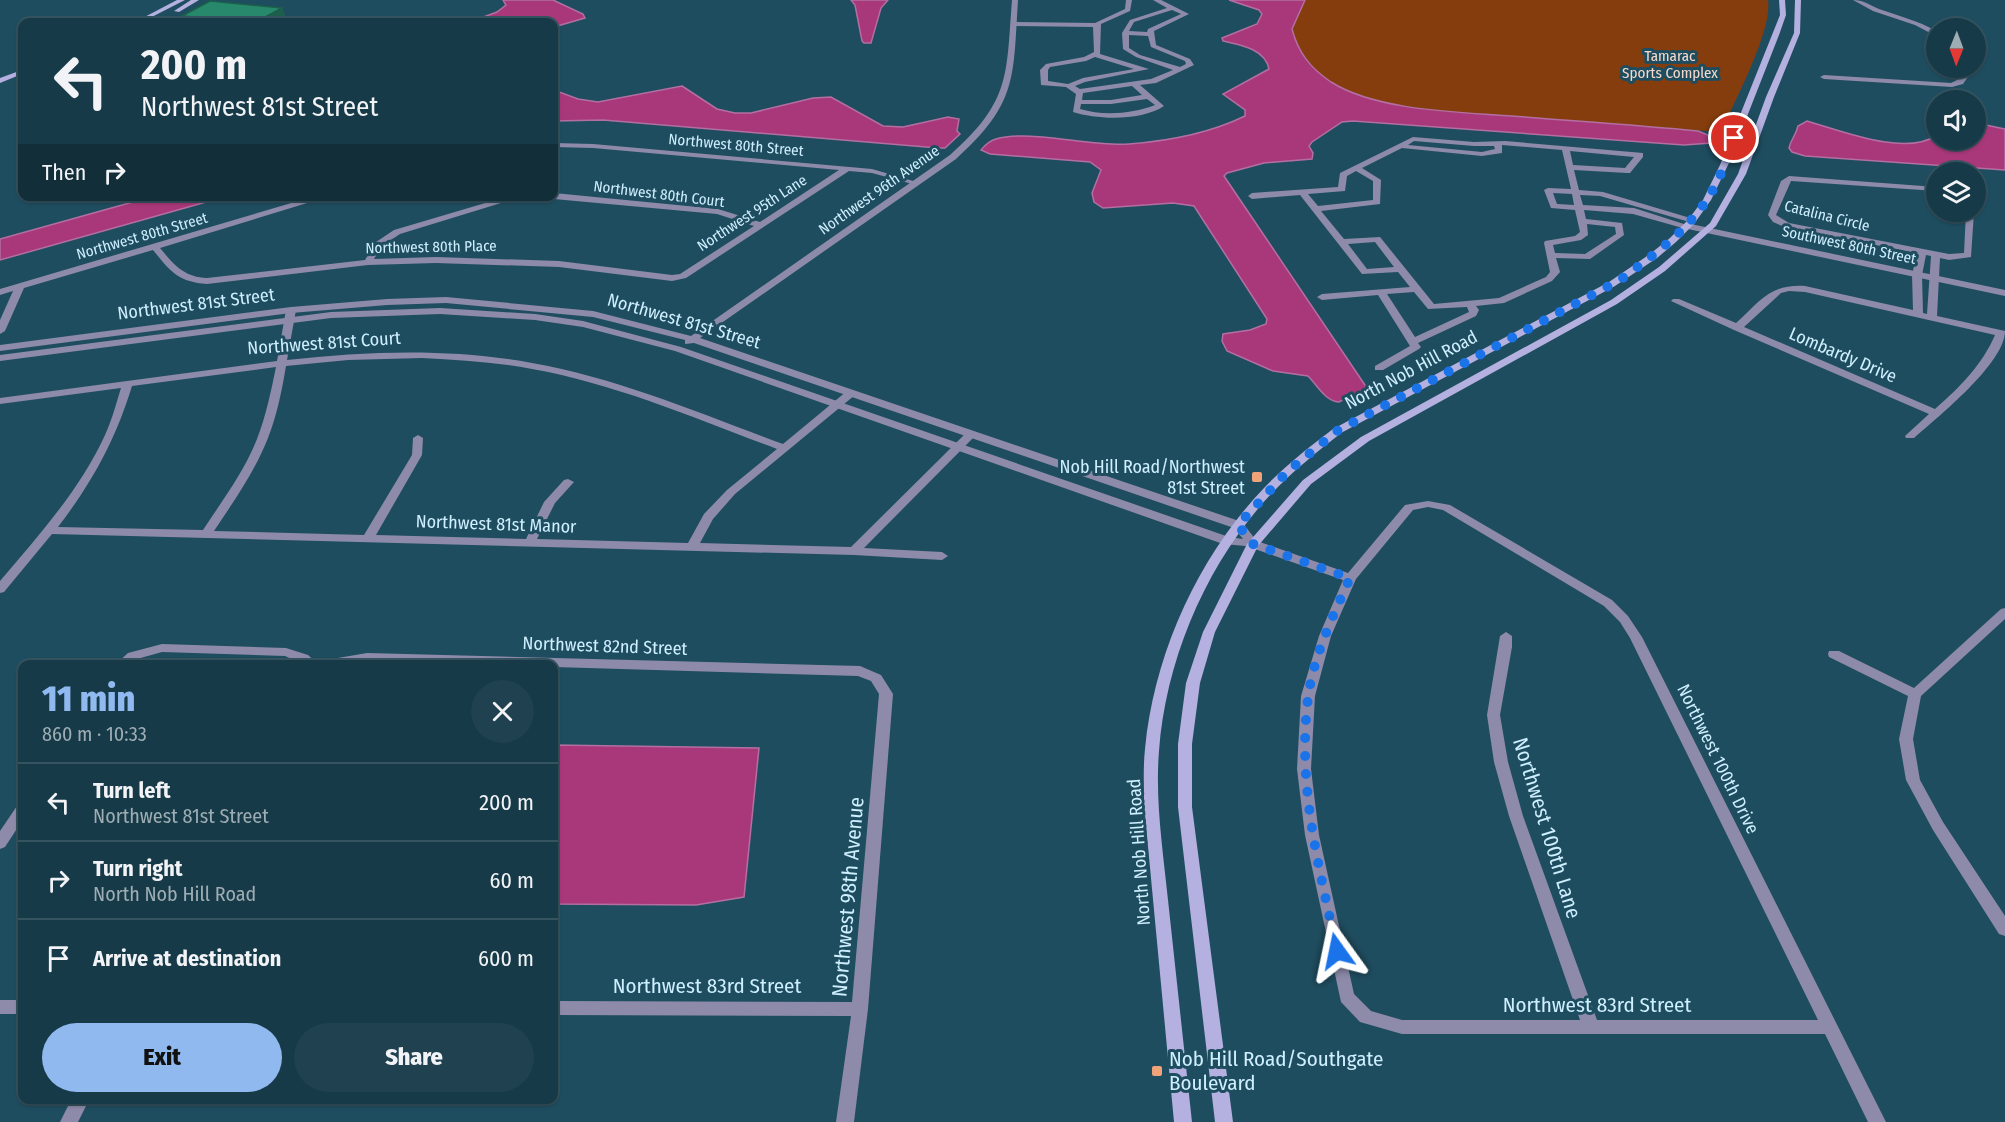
<!DOCTYPE html>
<html lang="en">
<head>
<meta charset="utf-8">
<style>
	body { margin:0; font-family:"Fira Sans Condensed",sans-serif; background:#20414f; color:#f1f3f6; height:100vh; display:flex; flex-direction:column; font-size:22px; white-space:nowrap }
	* { box-sizing:border-box; margin:0 }
	p { font-size:20px; color:#9eadb4 }
	.icon { flex:none; width:33px; height:33px; fill:none; stroke:currentColor; stroke-width:2; stroke-linecap:round; stroke-linejoin:round }
	.map { position:relative; flex:1; overflow:hidden }
	.side { position:absolute; left:18px; top:660px; width:540px; height:444px; display:flex; flex-direction:column; background:#173a48; border-radius:12px; box-shadow:0 2px 4px #0004,0 0 0 2px #365460 }
	.side>* { flex:none }
	.top-card { position:absolute; left:18px; top:18px; width:540px; height:183px; border-radius:12px; box-shadow:0 2px 4px #0004,0 0 0 2px #365460; background:#173a48; color:#f1f3f6; overflow:hidden }
	.needle { width:39px; rotate:181deg }
	.tools { position:absolute; left:1926px; top:18px; display:grid; gap:12px }
	.tools a { display:grid; place-items:center; width:60px; height:60px; border-radius:50%; background:#173a48; box-shadow:0 2px 4px #0004,0 0 0 2px #365460; font-size:30px }
	.pin { position:absolute; display:grid; place-items:center; width:51px; height:51px; color:#fff; margin:-26px; border:3px solid #fff; border-radius:50%; box-shadow:0 2px 6px #0007 }
	.me { position:absolute; width:66px; margin:-33px; rotate:348deg; stroke-linejoin:round; filter:drop-shadow(0 0 4px #0008) }
	.turn { display:flex; align-items:center; gap:21px; height:126px; padding:0 24px; font-size:27px }
	.turn .icon { width:78px; height:78px; stroke-width:2.5 }
	.turn b { display:block; font-size:42px; line-height:51px }
	.then { display:flex; align-items:center; height:57px; padding:0 24px; background:#0003; gap:12px; font-size:22px }
	.round { display:grid; place-items:center; flex:none; width:63px; height:63px; border-radius:32px; background:#20414f }
	.overview { display:flex; align-items:center; justify-content:space-between; height:102px; padding:0 24px }
	h1 { font-size:36px; font-weight:800; line-height:45px; color:#90b9f0 }
	.primary-button { display:flex; gap:12px; margin-top:auto; padding:12px 24px }
	.primary-button a { flex:1; height:69px; border-radius:36px; background:#90b9f0; color:#111; font-size:24px; font-weight:800; line-height:69px; text-align:center }
	.primary-button a+a { background:#20414f; color:#f1f3f6 }
	ul { padding:0; list-style:none }
	li { display:flex; align-items:center; gap:18px; height:78px; padding:0 24px; border-top:2px solid #365460 }
	li div { flex:1 }
	li b { display:block; font-size:22px }
	li em { font-style:normal }
	.map>svg:first-child { display:block }
</style>
</head>
<body>
<div class="map">
<svg width="2005" height="1122" viewBox="0 0 2005 1122">
	<rect width="100%" height="100%" fill="#1f4d60"/>
	<path fill="#853d0d" d="M 1305,0 L 1768,0 C 1773,30 1734,102 1721,132 L 1433,111 L 1384,103 L 1349,93 L 1310,71 L 1290,44 L 1289,17 Z"/>
	<path fill="#a8387a" stroke="#b36fa2" stroke-width="1.5" d="M 503,0 L 553,0 L 583,14 L 585,18 L 554,27 L 554,22 L 470,22 L 497,12 L 506,5 Z
		M 851,0 L 888,0 L 881,8 L 871,43 L 864,43 L 862,41 L 855,5 Z
		M 1229,0 L 1305,0 L 1292,29 C 1298,52 1310,68 1331,82 C 1377,111 1459,112 1512,116 C 1574,121 1636,125 1698,131 L 1708,135 L 1711,143 L 1684,145 L 1353,121 L 1342,122 L 1312,142 L 1309,146 L 1313,153 L 1312,159 L 1264,163 L 1227,173 L 1224,176 L 1367,388 L 1339,402 C 1325,401 1317,385 1308,376 L 1273,371 L 1227,351 L 1222,341 L 1223,334 L 1250,330 L 1266,324 L 1267,319 L 1194,206 L 1173,203 L 1103,208 L 1094,202 L 1092,193 L 1101,170 L 1090,162 L 990,154 L 981,150 C 985,145 989,141 996,139 C 1030,129 1091,147 1129,144 C 1169,141 1210,133 1245,116 L 1245,110 L 1223,94 L 1269,69 C 1265,49 1241,45 1223,41 L 1222,38 L 1257,24 L 1262,14 L 1259,10 Z
		M 682,86 L 717,109 L 735,113 L 751,113 L 813,98 L 831,97 L 883,126 L 903,127 L 948,117 L 959,119 L 957,131 L 960,134 L 945,148 L 938,148 L 603,120 L 554,121 L 554,90 L 578,99 L 598,102 Z
		M 1807,121 C 1842,131 1904,156 1936,136 L 1936,140 L 1976,140 L 1976,123 L 2005,129 L 2005,170 L 1805,156 L 1792,152 L 1789,148 C 1791,139 1796,135 1798,126 Z
		M 144,197 L 224,197 L 0,260 L 0,239 L 140,200 Z
		M 554,745 L 759,748 L 744,897 L 696,905 L 554,904 Z"/>
	<g fill="none" stroke-linecap="round" stroke-linejoin="round">
		<path fill="#8d8ba9" fill-rule="evenodd" d="M 1126,0 L 1132,0 L 1130,11 L 1101,24 L 1100,54 L 1149,69 L 1085,82 L 1075,86 L 1080,89 L 1151,79 L 1173,70 L 1136,57 L 1123,49 L 1122,33 L 1130,20 L 1167,8 L 1153,0 L 1161,0 L 1189,14 L 1154,31 L 1156,45 L 1190,59 L 1194,65 L 1156,83 L 1140,85 L 1164,106 C 1142,121 1098,120 1073,112 L 1076,94 L 1066,87 L 1041,85 L 1040,70 L 1046,64 L 1084,57 L 1094,52 L 1093,27 L 1013,26 L 1010,24 L 1013,22 L 1095,23 L 1125,9 ZM 1172,10 L 1181,14 L 1148,29 L 1147,32 L 1129,31 L 1134,22 ZM 1129,35 L 1148,36 L 1151,47 L 1185,61 L 1186,64 L 1180,67 L 1140,55 L 1129,48 ZM 1095,57 L 1134,69 L 1083,78 L 1068,84 L 1048,81 L 1048,70 L 1050,67 L 1086,61 ZM 1132,86 L 1142,95 L 1111,100 L 1082,100 L 1083,93 ZM 1147,99 L 1155,105 C 1132,114 1103,116 1080,109 L 1081,104 L 1111,104 Z
			M 1853,0 C 1863,0 1870,5 1879,9 C 1899,16 1919,21 1936,31 L 1936,36 L 1915,25 L 1873,11 Z
			M 1967,68 L 1974,68 L 1963,84 L 1952,87 L 1824,79 L 1820,77 L 1824,75 L 1951,83 L 1957,80 Z
			M 1413,137 L 1474,142 L 1505,141 L 1643,153 L 1643,157 L 1630,173 L 1627,173 L 1574,170 L 1579,190 L 1603,192 L 1697,220 L 1693,223 L 1600,196 L 1580,195 L 1583,205 L 1634,208 L 1690,226 L 1686,229 L 1633,214 L 1584,210 L 1586,219 L 1622,223 L 1624,235 L 1590,259 L 1556,258 L 1560,272 L 1552,281 L 1504,303 L 1476,306 L 1479,310 L 1476,316 L 1418,343 L 1421,347 L 1419,349 L 1383,370 L 1375,370 L 1375,366 L 1410,346 L 1378,295 L 1322,300 L 1317,297 L 1322,294 L 1410,287 L 1398,272 L 1362,274 L 1300,195 L 1252,199 L 1248,196 L 1252,193 L 1338,187 L 1340,173 ZM 1414,141 L 1474,146 L 1494,146 L 1495,149 L 1482,152 L 1408,145 ZM 1502,145 L 1562,150 L 1571,189 L 1548,188 L 1544,190 L 1551,208 L 1575,210 L 1580,232 L 1575,236 L 1545,241 L 1544,243 L 1550,272 L 1546,277 L 1499,298 L 1434,304 L 1380,237 L 1344,239 L 1321,211 L 1380,204 L 1381,180 L 1362,168 L 1402,148 L 1482,156 L 1502,153 ZM 1570,151 L 1634,157 L 1625,168 L 1573,165 ZM 1356,171 L 1373,181 L 1373,200 L 1318,206 L 1308,194 L 1345,191 L 1347,176 ZM 1553,193 L 1572,194 L 1574,205 L 1557,204 ZM 1587,224 L 1615,227 L 1616,234 L 1585,254 L 1555,253 L 1553,245 L 1581,240 L 1588,235 ZM 1375,242 L 1394,267 L 1367,269 L 1348,244 ZM 1414,292 L 1428,309 L 1467,307 L 1469,312 L 1415,337 L 1387,294 Z
			M 554,143 L 593,144 L 872,169 L 920,183 L 916,185 L 872,173 L 849,171 L 686,278 L 672,281 L 559,267 L 436,263 L 368,265 L 207,284 C 178,282 170,271 153,250 L 24,288 L 5,331 L 0,334 L 0,320 L 13,291 L 0,295 L 0,289 L 315,196 L 330,196 L 160,248 C 174,265 184,277 207,278 L 365,260 L 376,242 L 394,230 L 509,196 L 524,196 L 400,234 L 382,246 L 374,259 L 436,257 L 559,261 L 672,275 L 680,274 L 754,226 L 717,214 L 554,199 L 550,196 L 554,196 L 554,193 L 718,209 L 760,222 L 839,170 L 593,148 L 554,147 Z
			M 1789,176 L 1936,187 L 1936,191 L 1791,181 L 1776,215 L 1789,223 L 1949,254 L 1964,253 L 1966,212 L 1974,212 L 1971,257 L 1949,260 L 1940,258 L 1937,316 L 2005,331 C 2005,363 1938,417 1914,438 L 1906,438 L 1905,436 L 1929,414 L 1734,330 L 1671,301 L 1673,299 L 1679,299 L 1736,323 C 1761,301 1769,284 1805,286 L 1913,310 L 1912,275 L 1917,253 L 1787,228 L 1773,222 L 1768,215 L 1781,181 ZM 1926,255 L 1931,256 L 1927,314 L 1923,313 L 1922,275 ZM 1789,291 L 1805,292 L 1995,335 C 1982,365 1960,387 1935,409 L 1744,327 L 1781,293 Z
			M 291,307 L 296,310 L 287,360 C 369,351 451,348 532,363 C 618,378 701,414 783,444 L 847,391 L 855,391 L 856,393 L 855,395 L 735,494 L 713,519 L 700,543 L 851,547 L 967,432 L 975,432 L 976,434 L 975,436 L 864,548 L 942,552 L 948,556 L 942,560 L 854,555 L 52,534 L 4,592 L 0,593 L 0,581 C 38,536 80,490 105,435 C 112,420 116,404 121,388 L 0,404 L 0,398 L 277,361 L 286,310 ZM 422,358 C 459,360 496,362 532,369 C 616,384 697,419 777,449 L 727,490 L 704,514 L 688,543 L 537,539 L 555,503 L 574,482 L 568,479 L 564,480 L 544,502 L 526,539 L 376,535 L 422,455 L 423,438 L 418,435 L 413,438 L 412,455 L 364,535 L 214,531 C 234,501 255,471 268,438 C 277,415 282,390 286,366 L 348,360 ZM 276,367 C 271,391 266,416 257,439 C 244,472 222,501 203,530 L 58,527 C 93,481 115,441 132,386 Z
			M 1428,501 L 1450,505 L 1612,600 L 1628,616 L 1642,637 L 1886,1122 L 1868,1122 L 1825,1034 L 1402,1034 L 1360,1022 L 1341,1002 L 1305,835 L 1297,769 L 1301,696 L 1319,636 L 1343,580 L 1249,547 L 1247,544 L 1249,541 L 1257,541 L 1348,573 L 1405,505 ZM 1428,507 L 1443,510 L 1604,606 L 1620,622 L 1630,638 L 1818,1020 L 1597,1020 L 1523,816 L 1508,762 L 1500,715 L 1512,647 L 1512,636 L 1506,632 L 1500,636 L 1487,715 L 1494,762 L 1509,816 L 1580,1020 L 1402,1020 L 1371,1011 L 1354,994 L 1319,835 L 1311,769 L 1315,696 L 1331,636 L 1356,579 L 1413,510 Z
			M 2005,608 L 2005,619 L 1921,696 L 1913,739 L 1920,780 L 1943,822 L 2005,916 L 2005,936 L 1999,934 L 1933,830 L 1906,780 L 1899,739 L 1908,696 L 1829,657 L 1828,654 L 1829,651 L 1839,651 L 1914,688 L 2001,609 Z
			M 162,644 L 286,648 L 308,655 L 318,664 L 303,664 L 285,656 L 162,652 L 137,659 L 131,664 L 116,664 L 128,653 Z
			M 367,653 L 860,666 L 881,675 L 893,694 L 868,1009 L 854,1122 L 836,1122 L 851,1016 L 554,1015 L 554,1001 L 852,1002 L 879,694 L 871,681 L 858,676 L 554,667 L 554,664 L 367,661 L 352,664 L 325,664 L 327,661 L 332,659 Z
			M 22,804 L 22,821 L 5,847 L 0,849 L 0,831 L 17,806 Z
			M 0,1000 L 22,1000 L 22,1014 L 0,1014 Z
			M 71,1100 L 89,1100 L 78,1122 L 60,1122 Z"/>
		<path fill="#8d8ba9" fill-rule="evenodd" d="M 1012,0 L 1018,0 C 1013,78 1018,103 956,159 L 700,338 L 1242,522 L 1259,544 L 1257,547 L 1223,544 L 675,351 L 583,327 L 535,320 L 440,314 L 331,318 L 0,361 L 0,355 L 331,312 L 440,308 L 535,314 L 583,321 L 681,347 L 1229,537 L 1243,539 L 1234,528 L 694,343 L 685,344 L 685,340 L 593,317 L 446,303 L 387,305 L 291,313 L 0,351 L 0,345 L 291,307 L 387,299 L 446,297 L 593,311 L 691,336 L 950,155 C 1011,101 1006,76 1012,0 Z
			M 1686,223 L 2005,290 L 2005,296 L 1683,228 L 1682,226 Z"/>
		<path fill="#b4b0e0" fill-rule="evenodd" d="M 177,0 L 185,0 L 142,22 L 135,22 Z
			M 191,0 L 199,0 L 179,12 L 174,11 Z
			M 1779,0 L 1785,0 L 1786,15 L 1779,35 L 1728,165 L 1711,200 L 1694,224 L 1676,242 L 1657,258 L 1615,286 L 1341,433 C 1317,452 1293,471 1272,493 C 1208,561 1166,657 1159,751 C 1155,801 1163,851 1168,900 C 1176,974 1184,1048 1192,1122 L 1174,1122 L 1144,804 C 1144,786 1143,767 1145,749 C 1154,654 1198,557 1264,488 C 1285,466 1309,447 1333,429 L 1609,282 L 1650,254 L 1670,238 L 1688,220 L 1703,200 L 1720,165 L 1780,15 Z
			M 1795,0 L 1801,0 L 1800,33 L 1774,97 L 1746,174 L 1716,226 L 1665,271 L 1617,304 L 1369,441 L 1311,484 L 1258,546 L 1215,632 L 1200,683 L 1192,744 L 1192,807 L 1233,1122 L 1215,1122 L 1178,807 L 1178,744 L 1186,683 L 1203,632 L 1247,544 L 1303,480 L 1361,437 L 1611,300 L 1659,267 L 1710,223 L 1738,174 L 1766,97 L 1794,33 Z
			M 22,70 L 22,74 L 0,83 L 0,78 Z"/>
	</g>
	<path fill="#22755c" d="M 282,8 L 286,19 L 279,22 L 184,22 L 182,16 Z"/>
	<path fill="#1c5f4b" d="M 282,8 L 286,19 L 279,22 L 256,22 Z"/>
	<path fill="#28886b" stroke="#1c5f4b" stroke-width="1.5" d="M 210,1 L 282,8 L 256,22 L 182,16 Z"/>
	<g fill="none" stroke-linecap="round" stroke-linejoin="round">
		<path stroke="#1a73e8" stroke-width="10" stroke-dasharray="0 18" d="M 1337,951 C 1319,866 1297,786 1308,698 C 1313,657 1333,616 1350,578 L 1253,544 L 1238,525 L 1287,472 L 1337,431 L 1620,280 C 1658,252 1696,225 1717,182 C 1724,168 1729,153 1734,138"/>
	</g>
	<g fill="#f0a279" stroke="#1f4d60" stroke-width="2">
		<rect x="1251" y="471" width="12" height="12" rx="3"/>
		<rect x="1151" y="1065" width="12" height="12" rx="3"/>
	</g>
	<g text-anchor="middle" dominant-baseline="central" stroke-width="6" stroke-linejoin="round" paint-order="stroke">
		<g font-size="15" fill="#f7d9cb" stroke="#1f4d60">
			<text x="1670" y="56">Tamarac<tspan x="1670" dy="17">Sports Complex</tspan></text>
		</g>
		<g font-size="15" fill="#ceeffe" stroke="#1f4d60">
			<text transform="translate(736 145) rotate(5)">Northwest 80th Street</text>
			<text transform="translate(879 190) rotate(-35)">Northwest 96th Avenue</text>
			<text transform="translate(659 194) rotate(7)">Northwest 80th Court</text>
			<text transform="translate(752 213) rotate(-33)">Northwest 95th Lane</text>
			<text transform="translate(1827 216) rotate(14)">Catalina Circle</text>
			<text transform="translate(142 236) rotate(-16)">Northwest 80th Street</text>
			<text transform="translate(1849 245) rotate(12)">Southwest 80th Street</text>
			<text transform="translate(431 247) rotate(-1)">Northwest 80th Place</text>
		</g>
		<g font-size="18" fill="#ceeffe" stroke="#1f4d60">
			<text transform="translate(196 304) rotate(-7)">Northwest 81st Street</text>
			<text transform="translate(684 321) rotate(16)">Northwest 81st Street</text>
			<text transform="translate(324 343) rotate(-4)">Northwest 81st Court</text>
			<text transform="translate(1843 355) rotate(23)">Lombardy Drive</text>
			<text transform="translate(1411 370) rotate(-28)">North Nob Hill Road</text>
			<text transform="translate(496 524) rotate(2)">Northwest 81st Manor</text>
			<text transform="translate(605 646) rotate(2)">Northwest 82nd Street</text>
			<text transform="translate(1718 759) rotate(64)">Northwest 100th Drive</text>
			<text transform="translate(1139 852) rotate(-94)">North Nob Hill Road</text>
		</g>
		<g font-size="18" fill="#ceeffe" stroke="#1f4d60" text-anchor="end">
			<text x="1245" y="467">Nob Hill Road/Northwest<tspan x="1245" dy="21">81st Street</tspan></text>
		</g>
		<g font-size="21" fill="#ceeffe" stroke="#1f4d60">
			<text transform="translate(1547 828) rotate(73)">Northwest 100th Lane</text>
			<text transform="translate(848 897) rotate(-85)">Northwest 98th Avenue</text>
			<text x="707" y="986">Northwest 83rd Street</text>
			<text x="1597" y="1005">Northwest 83rd Street</text>
		</g>
		<g font-size="21" fill="#ceeffe" stroke="#1f4d60" text-anchor="start">
			<text x="1169" y="1059">Nob Hill Road/Southgate<tspan x="1169" dy="24">Boulevard</tspan></text>
		</g>
	</g>
</svg>
<div class="tools">
<a><svg class="needle" viewBox="-14 -14 28 28"><path d="M0-13l5 13h-10z" fill="#e53935"/><path d="M0 13l5-13h-10z" fill="#9eadb4"/></svg></a>
<a><svg class="icon" aria-label="sound" viewBox="0 0 24 24"><path d="M4 9h4l5-4v14l-5-4H4zM17 9q2 3 0 6"/></svg></a>
<a><svg class="icon" aria-label="layers" viewBox="0 0 24 24"><path d="M12 4l9 5-9 5-9-5zM3 14l9 5 9-5"/></svg></a>
</div>
<div class="pin" style="left:1734px;top:138px;background:#d93025"><svg class="icon" aria-label="arrive" viewBox="0 0 24 24"><path d="M6 21V4h12l-3 4 3 4H6"/></svg></div>
<svg class="me" style="left:1337px;top:951px" viewBox="-20 -20 40 40"><path d="M0-17L14 15 0 8-14 15z" fill="#1a73e8" stroke="#fff" stroke-width="4"/></svg>
<div class="top-card">
<div class="turn"><svg class="icon" aria-label="left" viewBox="0 0 24 24"><path d="M17 20v-9H6M10 6l-5 5 5 5"/></svg><div><b>200 m</b>Northwest 81st Street</div></div>
<div class="then">Then<svg class="icon" aria-label="right" viewBox="0 0 24 24"><path d="M7 20v-9h11M14 6l5 5-5 5"/></svg></div>
</div>
<section class="side">
<div class="overview"><div><h1>11 min</h1><p>860 m · 10:33</p></div><a class="round"><svg class="icon" aria-label="close" viewBox="0 0 24 24"><path d="M6 6l12 12M18 6L6 18"/></svg></a></div>
<ul>
<li><svg class="icon" aria-label="left" viewBox="0 0 24 24"><path d="M17 20v-9H6M10 6l-5 5 5 5"/></svg><div><b>Turn left</b><p>Northwest 81st Street</p></div><em>200 m</em></li>
<li><svg class="icon" aria-label="right" viewBox="0 0 24 24"><path d="M7 20v-9h11M14 6l5 5-5 5"/></svg><div><b>Turn right</b><p>North Nob Hill Road</p></div><em>60 m</em></li>
<li><svg class="icon" aria-label="arrive" viewBox="0 0 24 24"><path d="M6 21V4h12l-3 4 3 4H6"/></svg><div><b>Arrive at destination</b></div><em>600 m</em></li>
</ul>
<div class="primary-button"><a>Exit</a><a>Share</a></div>
</section>
</div>
</body>
</html>
